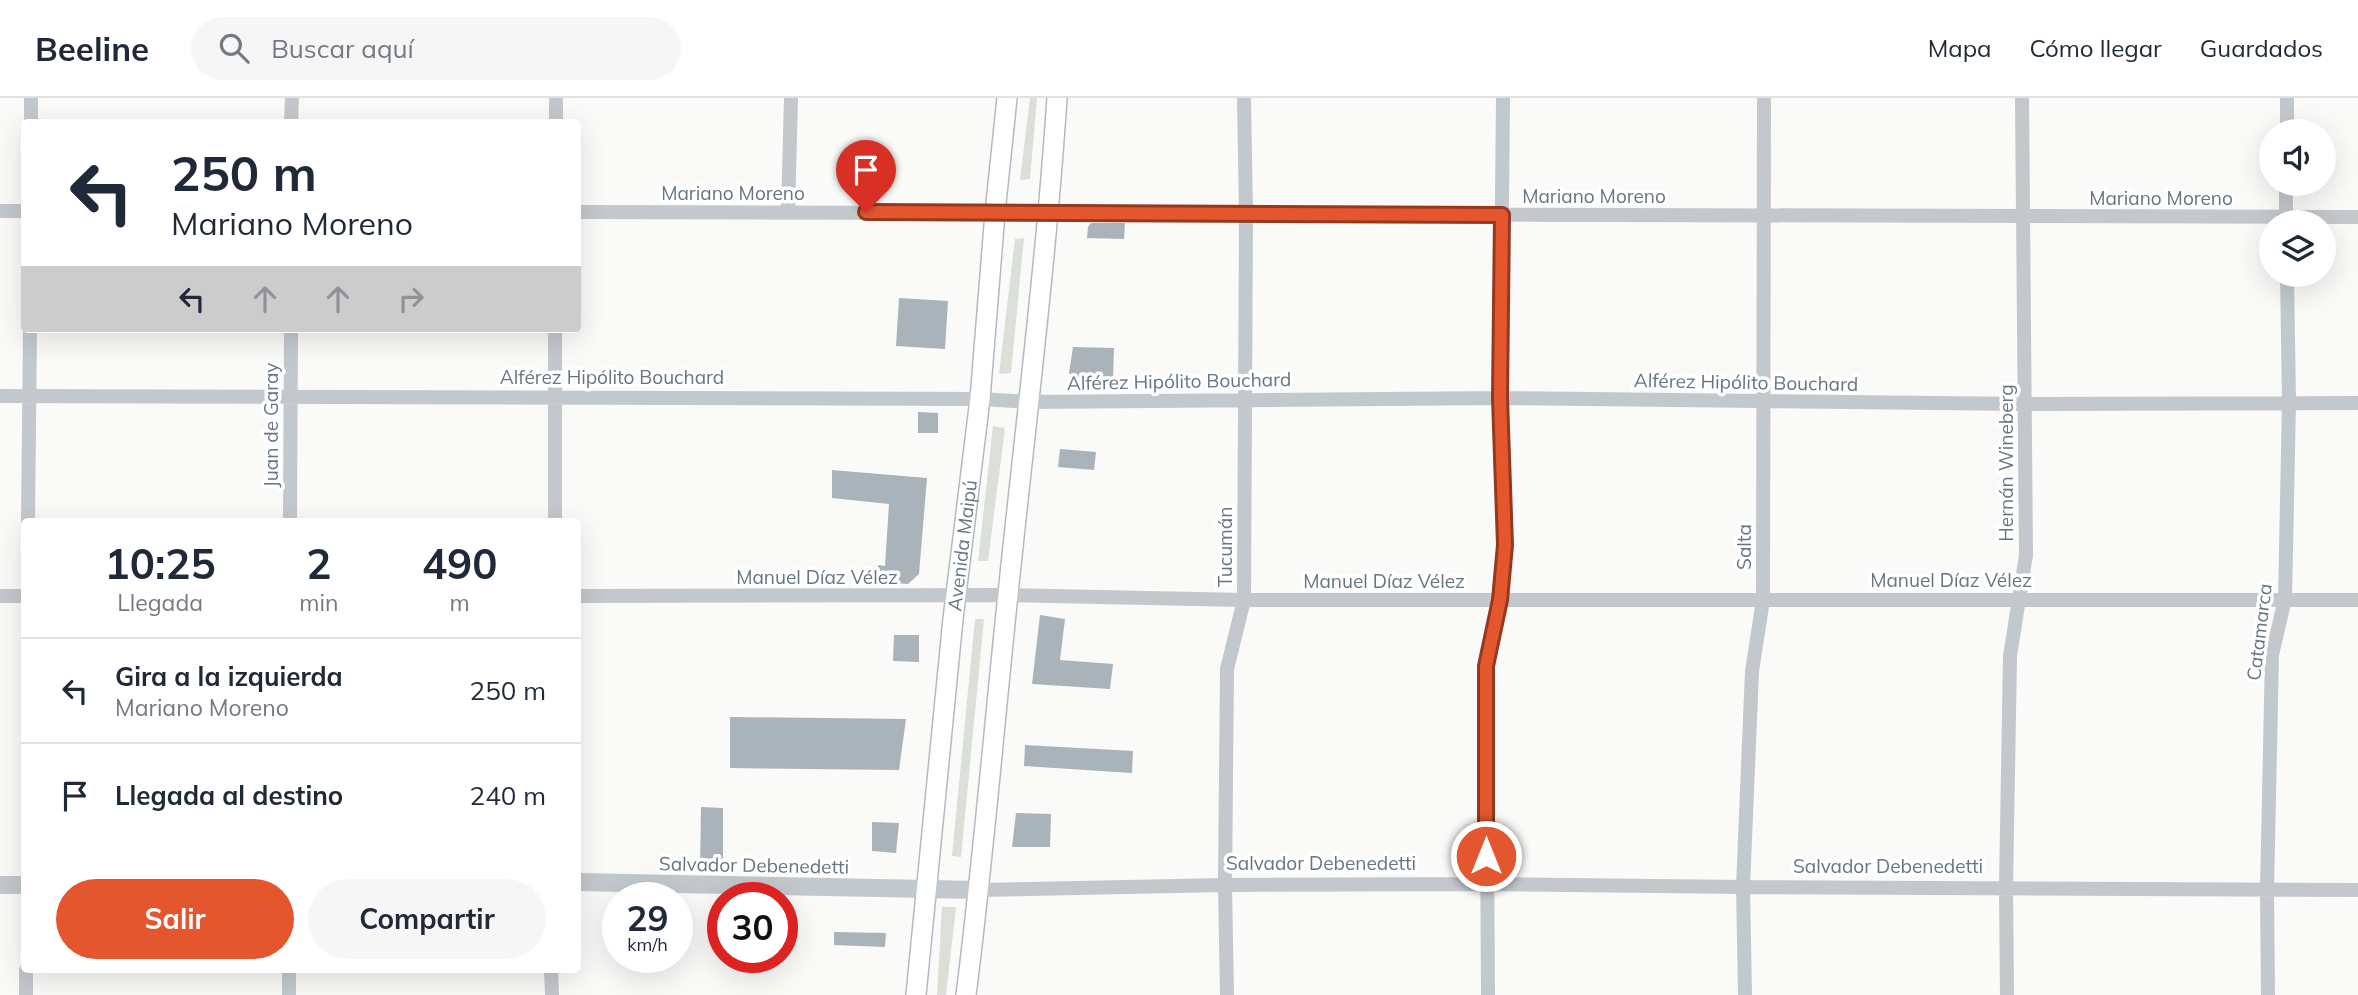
<!DOCTYPE html>
<html lang="es">
<head>
<meta charset="utf-8">
<style>
	body { margin:0; font-family:Mulish,sans-serif; background:#f6f6f7; color:#1f2937; height:100vh; display:flex; flex-direction:column; font-size:26px; white-space:nowrap }
	* { box-sizing:border-box; margin:0 }
	p { font-size:23px; color:#747a83 }
	.icon { flex:none; width:38px; height:38px; fill:none; stroke:currentColor; stroke-width:2; stroke-linecap:round; stroke-linejoin:round }
	.map { position:relative; flex:1; overflow:hidden }
	.sheet { position:absolute; left:21px; top:420px; width:560px; height:455px; display:flex; flex-direction:column; background:#fff; border-radius:7px; box-shadow:0 7px 28px #0002 }
	.sheet>* { flex:none }
	.hud { position:absolute; left:21px; top:21px; width:560px; height:214px; border-radius:7px; box-shadow:0 7px 28px #0002; background:#fff; color:#1f2937; overflow:hidden }
	.fabs { position:absolute; left:2259px; top:21px; display:grid; gap:14px }
	.fabs a { display:grid; place-items:center; width:77px; height:77px; border-radius:50%; background:#fff; box-shadow:0 7px 28px #0002; font-size:35px }
	.speed { position:absolute; left:602px; top:784px; display:flex; gap:14px; font-size:35px; font-weight:700; text-align:center }
	.speed>* { display:grid; place-content:center; width:91px; height:91px; border-radius:50%; background:#fff; box-shadow:0 7px 28px #0002; line-height:1 }
	.speed small { font-size:18px; font-weight:400 }
	.speed .limit { border:10px solid #d22; background:#fff; color:#111 }
	.pin { position:absolute; display:grid; place-items:center; width:60px; height:60px; color:#fff; margin:-72px -30px; border-radius:50% 50% 50% 0; rotate:-45deg; box-shadow:0 0 7px #0007 }
	.pin .icon { rotate:45deg }
	.me { position:absolute; width:77px; margin:-38px; rotate:0deg; stroke-linejoin:round; filter:drop-shadow(0 0 5px #0008) }
	.turn { display:flex; align-items:center; gap:24px; height:147px; padding:0 35px; font-size:32px }
	.turn .icon { width:91px; height:91px; stroke-width:2.5 }
	.turn b { display:block; font-size:49px; line-height:60px }
	.lanes { display:flex; align-items:center; height:66px; padding:0 35px; background:#0003; justify-content:center; gap:35px; direction:ltr }
	.lanes .off { opacity:.35 }
	.eta { display:flex; justify-content:space-evenly; align-items:center; height:119px; text-align:center }
	.eta b { font-size:42px; font-weight:700; line-height:49px }
	.cta { display:flex; gap:14px; margin-top:auto; padding:14px 35px }
	.cta a { flex:1; height:80px; border-radius:42px; background:#e4572e; color:#fff; font-size:28px; font-weight:700; line-height:80px; text-align:center }
	.cta a+a { background:#f6f6f7; color:#1f2937 }
	ul { padding:0; list-style:none }
	li { display:flex; align-items:center; gap:21px; height:105px; padding:0 35px; border-top:2px solid #e0e1e3 }
	li div { flex:1 }
	li b { display:block; font-size:26px }
	li em { font-style:normal }
	header { display:flex; align-items:center; gap:42px; box-sizing:border-box; height:98px; padding:0 35px; background:#fff; border-bottom:2px solid #e0e1e3 }
	header strong { font-size:33px }
	nav { display:flex; gap:38px; margin-inline-start:auto; font-size:24px }
	.search { width:490px; height:63px; background:#f6f6f7; display:flex; align-items:center; gap:18px; box-sizing:border-box; padding:0 24px; border-radius:38px; color:#747a83; font-size:26px }
	.map>svg:first-child { display:block }
</style>
</head>
<body>
<header>
<strong>Beeline</strong>
<div class="search"><svg class="icon" aria-label="search" viewBox="0 0 24 24"><circle cx="10" cy="10" r="6"/><path d="M15 15l6 6"/></svg>Buscar aquí</div>
<nav><a>Mapa</a><a>Cómo llegar</a><a>Guardados</a></nav>
</header>
<div class="map">
<svg width="2358" height="897" viewBox="0 0 2358 897">
	<rect width="100%" height="100%" fill="#fafaf8"/>
	<path fill="#dadfd7" d="M 1030,0 L 1037,0 L 1030,81 L 1020,82 Z
		M 1024,140 L 1011,275 L 999,276 L 1015,141 Z
		M 993,328 L 1005,330 L 988,463 L 978,463 Z
		M 975,521 L 984,521 L 961,759 L 952,758 Z
		M 942,809 L 956,809 L 946,897 L 937,897 Z"/>
	<path fill="#aab3b9" d="M 1091,125 L 1125,125 L 1124,141 L 1087,140 L 1088,129 Z
		M 899,200 L 948,203 L 945,251 L 896,248 Z
		M 1073,249 L 1114,250 L 1113,281 L 1073,280 L 1069,275 Z
		M 918,314 L 938,315 L 938,335 L 918,335 Z
		M 1060,351 L 1096,354 L 1094,372 L 1058,369 Z
		M 832,372 L 927,380 L 919,476 L 908,486 L 877,484 L 878,467 L 885,468 L 889,406 L 832,400 Z
		M 1040,517 L 1065,521 L 1060,562 L 1113,566 L 1110,591 L 1032,586 Z
		M 894,537 L 919,537 L 919,564 L 893,563 Z
		M 730,619 L 906,621 L 899,672 L 730,670 Z
		M 1025,647 L 1133,653 L 1132,675 L 1024,668 Z
		M 701,709 L 723,710 L 723,773 L 700,773 Z
		M 1016,715 L 1051,716 L 1050,749 L 1012,749 Z
		M 872,724 L 899,725 L 896,755 L 872,753 Z
		M 834,834 L 886,835 L 885,849 L 834,847 Z"/>
	<g fill="none" stroke-linecap="round" stroke-linejoin="round">
		<defs>
			<g id="secondary">
				<path id="s1" d="M 916,897 L 953,521 L 980,301 L 995,115 L 1007,0"/>
				<path d="M 966,897 C 983,764 994,630 1008,496 C 1025,331 1046,166 1057,0"/>
			</g>
		</defs>
		<use href="#secondary" stroke="#b3babf" stroke-width="22"/>
		<path stroke="#c3c8cc" stroke-width="14" d="M 31,24 L 31,0
			M 291,24 L 292,0
			M 556,24 L 556,0
			M 2287,33 L 2287,0
			M 0,113 L 24,113
			M 578,114 L 2358,119
			M 788,114 L 791,0
			M 2286,124 L 2286,86
			M 0,298 L 980,301 L 1029,304 L 1500,300 L 2025,306 L 2358,305
			M 28,424 L 30,231
			M 290,424 L 291,231
			M 555,424 L 555,231
			M 0,498 L 24,498
			M 578,498 L 1008,497 L 1244,502 L 2358,502
			M 979,792 L 1225,787 L 1486,786 L 1743,789 L 2358,792
			M 551,872 L 552,897
			M 26,897 L 26,872
			M 289,897 L 289,872
			M 1227,897 L 1225,787 L 1227,571 L 1244,502 L 1246,116 L 1244,0
			M 1488,897 L 1486,568 L 1500,502 L 1505,447 L 1500,300 L 1503,0
			M 1745,897 L 1743,789 L 1752,573 L 1763,502 L 1764,0
			M 2007,897 L 2006,789 L 2010,558 L 2026,457 L 2022,0
			M 2268,897 L 2267,792 L 2272,557 L 2285,501 L 2289,304 L 2287,177"/>
		<path stroke="#c3c8cc" stroke-width="18" d="M 578,784 L 979,792
			M 0,787 L 24,787"/>
		<use href="#secondary" stroke="#fff" stroke-width="19"/>
	</g>
	<g fill="none" stroke-linecap="round" stroke-linejoin="round">
		<defs>
			<path id="route" d="M 866,114 L 1502,117 L 1500,300 L 1505,447 L 1500,502 L 1486,568 L 1486,758"/>
		</defs>
		<use href="#route" stroke="#94391e" stroke-width="18"/>
		<use href="#route" stroke="#e4572e" stroke-width="12"/>
	</g>
	<g text-anchor="middle" dominant-baseline="central" stroke-width="7" stroke-linejoin="round" paint-order="stroke">
		<g font-size="19" fill="#657683" stroke="#fff">
			<text x="733" y="95">Mariano Moreno</text>
			<text x="1594" y="98">Mariano Moreno</text>
			<text x="2161" y="100">Mariano Moreno</text>
			<text x="612" y="279">Alférez Hipólito Bouchard</text>
			<text transform="translate(1179 283) rotate(-1)">Alférez Hipólito Bouchard</text>
			<text transform="translate(1746 284) rotate(1)">Alférez Hipólito Bouchard</text>
			<text transform="translate(271 327) rotate(-90)">Juan de Garay</text>
			<text transform="translate(2006 365) rotate(-90)">Hernán Wineberg</text>
			<text stroke="none"><textPath href="#s1" startOffset="452">Avenida Maipú</textPath></text>
			<text transform="translate(1225 449) rotate(-90)">Tucumán</text>
			<text transform="translate(1744 449) rotate(-90)">Salta</text>
			<text x="817" y="479">Manuel Díaz Vélez</text>
			<text x="1951" y="482">Manuel Díaz Vélez</text>
			<text x="1384" y="483">Manuel Díaz Vélez</text>
			<text transform="translate(2259 534) rotate(-83)">Catamarca</text>
			<text x="1321" y="765">Salvador Debenedetti</text>
			<text transform="translate(754 767) rotate(1)">Salvador Debenedetti</text>
			<text x="1888" y="768">Salvador Debenedetti</text>
		</g>
	</g>
</svg>
<div class="fabs">
<a><svg class="icon" aria-label="sound" viewBox="0 0 24 24"><path d="M4 9h4l5-4v14l-5-4H4zM17 9q2 3 0 6"/></svg></a>
<a><svg class="icon" aria-label="layers" viewBox="0 0 24 24"><path d="M12 4l9 5-9 5-9-5zM3 14l9 5 9-5"/></svg></a>
</div>
<div class="speed"><div>29<small>km/h</small></div><div class="limit">30</div></div>
<div class="pin" style="left:866px;top:114px;background:#d93025"><svg class="icon" aria-label="arrive" viewBox="0 0 24 24"><path d="M6 21V4h12l-3 4 3 4H6"/></svg></div>
<svg class="me" style="left:1486px;top:758px" viewBox="-20 -20 40 40"><circle r="17" fill="#e4572e" stroke="#fff" stroke-width="3"/><path d="M0-11L8 9 0 5-8 9z" fill="#fff"/></svg>
<div class="hud">
<div class="turn"><svg class="icon" aria-label="left" viewBox="0 0 24 24"><path d="M17 20v-9H6M10 6l-5 5 5 5"/></svg><div><b>250 m</b>Mariano Moreno</div></div>
<div class="lanes"><svg class="icon" aria-label="left" viewBox="0 0 24 24"><path d="M17 20v-9H6M10 6l-5 5 5 5"/></svg><svg class="icon off" aria-label="ahead" viewBox="0 0 24 24"><path d="M12 20V5M6 11l6-6 6 6"/></svg><svg class="icon off" aria-label="ahead" viewBox="0 0 24 24"><path d="M12 20V5M6 11l6-6 6 6"/></svg><svg class="icon off" aria-label="right" viewBox="0 0 24 24"><path d="M7 20v-9h11M14 6l5 5-5 5"/></svg></div>
</div>
<section class="sheet">
<div class="eta">
<div><b>10:25</b><p>Llegada</p></div>
<div><b>2</b><p>min</p></div>
<div><b>490</b><p>m</p></div>
</div>
<ul>
<li><svg class="icon" aria-label="left" viewBox="0 0 24 24"><path d="M17 20v-9H6M10 6l-5 5 5 5"/></svg><div><b>Gira a la izquierda</b><p>Mariano Moreno</p></div><em>250 m</em></li>
<li><svg class="icon" aria-label="arrive" viewBox="0 0 24 24"><path d="M6 21V4h12l-3 4 3 4H6"/></svg><div><b>Llegada al destino</b></div><em>240 m</em></li>
</ul>
<div class="cta"><a>Salir</a><a>Compartir</a></div>
</section>
</div>
</body>
</html>
